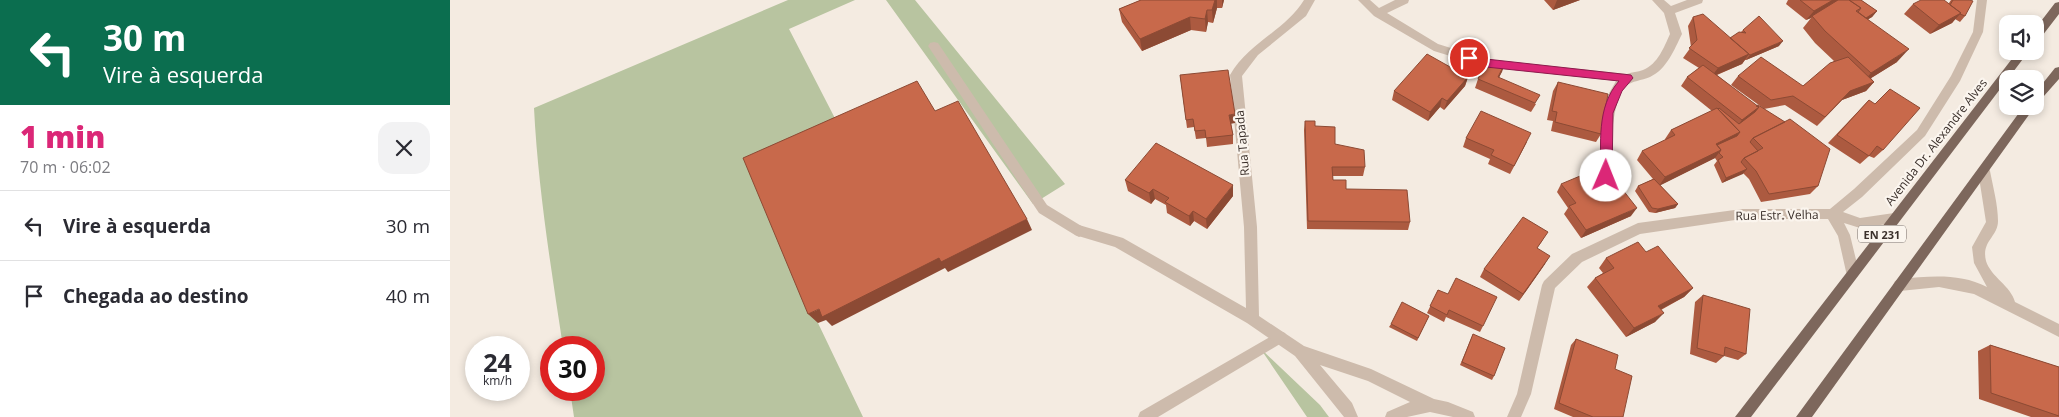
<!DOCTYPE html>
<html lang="pt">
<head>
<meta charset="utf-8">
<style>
	body { margin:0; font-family:"Open Sans",sans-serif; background:#f2f2f3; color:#2b2b33; height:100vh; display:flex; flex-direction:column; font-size:19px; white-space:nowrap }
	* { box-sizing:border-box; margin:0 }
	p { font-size:16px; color:#7c7c81 }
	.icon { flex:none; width:28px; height:28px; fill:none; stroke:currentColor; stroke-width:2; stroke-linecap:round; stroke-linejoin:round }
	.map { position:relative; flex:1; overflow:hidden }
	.drawer { display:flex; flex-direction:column; background:#fff; width:450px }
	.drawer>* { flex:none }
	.top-card { background:#0b6e4f; color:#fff; overflow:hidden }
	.tools { position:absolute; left:1549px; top:15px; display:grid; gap:10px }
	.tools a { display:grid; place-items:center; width:45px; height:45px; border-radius:10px; background:#fff; box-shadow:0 2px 8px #0003; font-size:25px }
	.speed { position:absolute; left:15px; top:336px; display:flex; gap:10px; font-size:25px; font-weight:700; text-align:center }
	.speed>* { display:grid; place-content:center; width:65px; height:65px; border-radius:50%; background:#fff; box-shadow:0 2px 8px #0003; line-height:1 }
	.speed small { font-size:12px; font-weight:400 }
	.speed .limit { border:8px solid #d22; background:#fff; color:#111 }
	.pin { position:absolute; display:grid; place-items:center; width:42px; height:42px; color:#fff; margin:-21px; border:2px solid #fff; border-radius:50%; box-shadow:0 1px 5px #0007 }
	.me { position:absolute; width:55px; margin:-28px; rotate:1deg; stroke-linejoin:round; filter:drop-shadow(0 0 4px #0008) }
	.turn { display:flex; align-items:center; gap:18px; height:105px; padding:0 20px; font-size:22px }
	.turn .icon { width:65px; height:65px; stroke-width:2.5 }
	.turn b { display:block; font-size:35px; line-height:42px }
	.round { display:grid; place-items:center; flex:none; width:52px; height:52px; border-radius:15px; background:#f2f2f3 }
	.overview { display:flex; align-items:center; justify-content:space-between; height:85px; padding:0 20px }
	h1 { font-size:30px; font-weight:800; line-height:38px; color:#db2777 }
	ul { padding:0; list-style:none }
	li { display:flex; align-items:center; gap:15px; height:70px; padding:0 20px; border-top:1px solid #e1e1e2 }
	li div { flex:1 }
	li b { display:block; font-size:19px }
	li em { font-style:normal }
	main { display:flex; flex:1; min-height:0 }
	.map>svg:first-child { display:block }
</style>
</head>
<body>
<main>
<section class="drawer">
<div class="top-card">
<div class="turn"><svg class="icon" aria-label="left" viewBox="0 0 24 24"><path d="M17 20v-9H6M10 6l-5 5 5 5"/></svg><div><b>30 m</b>Vire à esquerda</div></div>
</div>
<div class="overview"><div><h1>1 min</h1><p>70 m · 06:02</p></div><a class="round"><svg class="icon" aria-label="close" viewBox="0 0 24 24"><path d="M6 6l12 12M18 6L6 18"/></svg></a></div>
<ul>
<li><svg class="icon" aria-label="left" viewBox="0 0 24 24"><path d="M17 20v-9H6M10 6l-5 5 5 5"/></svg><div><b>Vire à esquerda</b></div><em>30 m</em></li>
<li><svg class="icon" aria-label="arrive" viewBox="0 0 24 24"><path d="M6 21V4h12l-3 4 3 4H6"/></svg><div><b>Chegada ao destino</b></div><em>40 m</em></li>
</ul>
</section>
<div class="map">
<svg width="1609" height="417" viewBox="0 0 1609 417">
	<rect width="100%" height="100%" fill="#f4ebe1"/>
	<path fill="#b8c4a0" d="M 338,0 L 405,0 L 339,29 L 391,130 L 303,169 L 368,323 L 413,417 L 124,417 L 120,390 L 144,390 L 144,348 L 113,347 C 101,268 88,188 84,108 Z
		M 436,0 L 465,0 L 615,184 L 583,204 Z
		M 810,348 L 870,405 L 879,417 L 857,417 Z"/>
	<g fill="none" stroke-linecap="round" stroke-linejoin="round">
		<path fill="#cdbbac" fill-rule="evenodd" d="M 484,42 L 488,43 L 597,205 L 633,227 L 635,231 L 633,235 L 629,237 L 625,235 L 589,213 L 480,49 L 478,46 L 480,43 Z
			M 830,331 L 835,333 L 837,337 L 835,341 L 708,417 L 688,417 L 690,412 Z"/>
		<path fill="#cdbbac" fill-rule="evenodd" d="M 854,0 L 865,0 L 856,16 L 808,55 L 792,76 L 807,227 L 809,316 L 854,346 L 921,369 L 984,399 L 998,402 L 1023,412 L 1025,417 L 1003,417 L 980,412 L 957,417 L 935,417 L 937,412 L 960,402 L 918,381 L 870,365 L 902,403 L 908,417 L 894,417 L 845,356 L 797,323 L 665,247 L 625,235 L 623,231 L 625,227 L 629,225 L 673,238 L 796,308 L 794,227 L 780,75 C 798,43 836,30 854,0 Z
			M 908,0 L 920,0 L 929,8 L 945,0 L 959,0 L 958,3 L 937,13 L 988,44 L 1036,59 L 1177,74 C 1182,72 1188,72 1193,70 C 1208,64 1214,47 1220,34 L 1214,13 L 1202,0 L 1214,0 L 1221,6 L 1237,0 L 1253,0 L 1252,3 L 1225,13 L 1232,34 C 1224,50 1217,69 1200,77 C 1191,81 1183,80 1175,87 C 1162,100 1159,156 1162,174 C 1163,177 1166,181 1167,184 L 1165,188 L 1161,189 L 1157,188 L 1150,176 L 1152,122 L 1158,95 L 1166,81 L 1036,67 L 984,51 L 924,16 Z
			M 1527,0 L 1537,0 L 1533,32 L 1510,81 L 1475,136 L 1412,197 L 1393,212 L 1410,218 L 1444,213 L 1448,214 L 1450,218 L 1448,222 L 1444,223 L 1410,228 L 1394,223 L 1400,235 L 1409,272 L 1407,276 L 1402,278 L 1397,276 L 1388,236 L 1378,219 L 1292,219 L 1190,234 L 1132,262 L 1105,288 L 1081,394 L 1071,417 L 1057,417 L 1067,394 L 1092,285 L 1094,281 L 1122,254 L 1188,223 L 1292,209 L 1380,209 L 1404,189 L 1467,130 L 1501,76 L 1523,32 Z
			M 1534,166 L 1538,167 L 1540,171 C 1543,187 1548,205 1548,221 C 1548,237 1531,241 1536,261 C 1541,277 1561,286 1565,302 L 1609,324 L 1609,337 L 1524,294 L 1489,287 L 1450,291 L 1445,289 L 1443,285 L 1445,281 L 1450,279 C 1480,276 1510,273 1537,287 L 1524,263 L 1522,247 L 1536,222 L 1528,171 L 1530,167 Z"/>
		<path fill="#7d675c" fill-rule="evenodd" d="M 1609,2 L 1609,14 L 1589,40 L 1585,41 L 1585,29 L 1605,3 Z
			M 1568,51 L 1579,51 L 1301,417 L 1285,417 Z
			M 1609,67 L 1609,79 L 1586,105 L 1362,417 L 1346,417 L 1574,106 L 1585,106 L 1585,93 L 1605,68 Z"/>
	</g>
	<path fill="#ac5a40" d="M 691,0 L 774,0 L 772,8 L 767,8 L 763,23 L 758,22 L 756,32 L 741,30 L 692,51 L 672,22 L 669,9 Z
		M 1094,0 L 1130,0 L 1103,10 Z
		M 1338,0 L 1411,0 L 1427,11 L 1422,17 L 1418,19 L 1447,62 L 1421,78 L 1424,82 L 1416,91 L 1392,100 L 1367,126 L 1335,105 L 1314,109 L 1368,186 L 1360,194 L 1311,202 L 1299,179 L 1293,173 L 1272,183 L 1264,165 L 1267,161 L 1265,158 L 1210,185 L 1228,204 L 1225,208 L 1205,213 L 1199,212 L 1185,191 L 1188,186 L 1203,179 L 1187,160 L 1192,151 L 1216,140 L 1215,139 L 1221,130 L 1262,111 L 1231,86 L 1237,77 L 1249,68 L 1233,58 L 1241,47 L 1238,26 L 1243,17 L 1280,38 L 1291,32 L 1293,30 L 1329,46 L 1296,60 L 1295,60 L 1292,64 L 1267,75 L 1306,106 L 1313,108 L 1281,85 L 1288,76 L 1353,86 L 1384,61 L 1365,43 L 1353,28 L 1361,18 L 1356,20 L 1336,4 Z
		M 1501,0 L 1519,0 L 1515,16 L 1510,22 L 1505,19 L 1502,23 L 1480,34 L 1454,14 L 1463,4 L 1499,3 Z
		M 1055,63 L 1049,78 L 1086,104 L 1081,112 L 1025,88 L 1028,79 Z
		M 730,75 L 785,123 L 781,123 L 783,135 L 783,144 L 757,147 L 756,138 L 746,139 L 744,127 L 737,128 Z
		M 1018,77 L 1015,86 L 994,110 L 990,107 L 978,121 L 942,100 L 944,91 Z
		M 1108,82 L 1151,134 L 1146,142 L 1101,131 L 1103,121 L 1097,120 L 1103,91 Z
		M 1419,100 L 1433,150 L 1424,158 L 1419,156 L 1410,164 L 1378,143 Z
		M 855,121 L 865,126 L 885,144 L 915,167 L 913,176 L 883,176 L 883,180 L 896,189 L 960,222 L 958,230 L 857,229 L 854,130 Z
		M 1016,138 L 1077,142 L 1060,174 L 1038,164 L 1040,159 L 1013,147 Z
		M 675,180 L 783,196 L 757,229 L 744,221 L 740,226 L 717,213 L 716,205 L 705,199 L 701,204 L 678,191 Z
		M 1111,184 L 1181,216 L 1131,238 L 1114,214 L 1118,208 L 1107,192 Z
		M 1093,240 L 1087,248 L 1095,264 L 1069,301 L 1030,277 L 1034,269 Z
		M 1196,252 L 1243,288 L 1234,297 L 1211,310 L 1205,322 L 1176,337 L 1137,287 L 1145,278 L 1153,273 L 1149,268 L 1156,258 Z
		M 988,290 L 1033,326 L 1030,332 L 996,317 L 994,322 L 977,313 Z
		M 1253,295 L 1296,354 L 1288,360 L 1274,356 L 1266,363 L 1240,354 L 1245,302 Z
		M 979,316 L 967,341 L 939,327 L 941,324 Z
		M 1023,334 L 1044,376 L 1042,380 L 1010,365 Z
		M 1126,339 L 1165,369 L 1173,417 L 1123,417 L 1104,409 L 1121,345 Z
		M 1540,345 L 1609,367 L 1609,417 L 1581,417 L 1529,399 L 1528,351 Z"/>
	<path fill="#8c4a34" d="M 765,0 L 767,0 L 767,8 L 763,23 L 762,10 Z
		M 772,0 L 774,0 L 772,8 Z
		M 1107,0 L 1130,0 L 1103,10 Z
		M 1383,0 L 1390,0 L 1362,16 L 1361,18 L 1356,20 L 1364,11 Z
		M 757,10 L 758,22 L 756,32 L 755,19 Z
		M 1427,11 L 1422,17 L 1403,29 L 1407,24 Z
		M 1511,13 L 1502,23 L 1480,34 L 1489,25 Z
		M 740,17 L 741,30 L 692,51 L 690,39 Z
		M 1333,41 L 1329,46 L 1296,60 L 1300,55 Z
		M 1459,49 L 1447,62 L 1410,85 L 1421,73 Z
		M 1299,54 L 1292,64 L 1261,77 L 1268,68 Z
		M 1055,63 L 1052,72 L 1044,86 L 1048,77 Z
		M 1018,77 L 1015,86 L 994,110 L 997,101 Z
		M 1424,82 L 1416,91 L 1392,100 L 1367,126 L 1400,91 Z
		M 992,98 L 990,107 L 978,121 L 980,112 Z
		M 1309,107 L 1301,116 L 1285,129 L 1292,120 Z
		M 785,114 L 785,123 L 780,124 L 779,115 Z
		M 1290,132 L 1283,141 L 1265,150 L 1266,144 Z
		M 1271,150 L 1265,158 L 1209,186 L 1215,177 Z
		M 1297,169 L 1293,174 L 1272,183 L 1276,178 Z
		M 783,185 L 783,196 L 757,229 L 756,219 Z
		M 703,189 L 705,199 L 701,204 L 699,193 Z
		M 1228,204 L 1225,208 L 1205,213 L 1208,209 Z
		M 1187,208 L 1181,216 L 1131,238 L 1136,230 Z
		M 743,211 L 744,221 L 740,226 L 739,216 Z
		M 577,219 L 582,230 L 498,272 L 495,268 L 382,326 L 376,320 L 368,323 L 358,314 Z
		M 1100,256 L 1095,264 L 1069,301 L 1073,294 Z
		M 1243,288 L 1234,297 L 1200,315 L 1208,306 Z
		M 1214,313 L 1205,322 L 1176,337 L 1184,328 Z"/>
	<path fill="#c8694b" stroke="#8c4a34" d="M 691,0 L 765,0 L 762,10 L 757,10 L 755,19 L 740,17 L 690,39 L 669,9 Z
		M 1350,0 L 1383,0 L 1364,11 Z
		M 1388,0 L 1399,0 L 1411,8 L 1406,11 L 1459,49 L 1421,73 L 1375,31 L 1362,16 Z
		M 1399,0 L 1411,0 L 1427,11 L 1416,18 L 1408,12 L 1411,8 Z
		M 1471,0 L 1494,0 L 1511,13 L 1489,25 L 1463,4 Z
		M 1503,0 L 1519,0 L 1523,1 L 1515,16 L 1510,14 L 1511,13 L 1500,5 Z
		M 1253,14 L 1299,54 L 1268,68 L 1239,48 L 1247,40 L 1243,17 Z
		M 1309,16 L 1333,41 L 1300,55 L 1280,38 L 1289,32 L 1296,33 L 1293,30 Z
		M 977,54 L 1018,77 L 997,101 L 992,98 L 980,112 L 944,91 Z
		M 1311,57 L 1353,86 L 1380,63 L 1398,57 L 1424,82 L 1400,91 L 1375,117 L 1343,96 L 1321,100 L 1288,76 Z
		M 1036,59 L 1055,63 L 1048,77 L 1090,95 L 1085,103 L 1028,79 Z
		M 1253,65 L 1309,107 L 1292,120 L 1237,77 Z
		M 778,70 L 785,114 L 779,115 L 783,135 L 756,138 L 755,130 L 745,131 L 743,119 L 736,120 L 730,75 Z
		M 467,81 L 485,111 L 508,101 L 577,219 L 491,262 L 489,258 L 372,317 L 369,309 L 358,314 L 293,158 Z
		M 1108,82 L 1158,94 L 1151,134 L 1105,122 L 1107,112 L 1102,111 Z
		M 1440,89 L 1470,108 L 1433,150 L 1427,146 L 1419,156 L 1387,135 L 1419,100 L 1425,104 Z
		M 1308,105 L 1335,122 L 1303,138 L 1300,142 L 1308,151 L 1294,158 L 1291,162 L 1297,169 L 1276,178 L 1268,160 L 1273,157 L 1269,153 L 1271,150 L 1267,145 L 1287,136 L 1290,132 L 1268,109 L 1269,108 L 1289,124 L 1305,112 L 1309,107 L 1306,106 Z
		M 1267,108 L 1290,132 L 1266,144 L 1271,150 L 1215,177 L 1192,151 L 1225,135 L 1221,130 Z
		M 1031,111 L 1081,133 L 1064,166 L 1041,155 L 1044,150 L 1016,138 Z
		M 1340,119 L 1380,149 L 1368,186 L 1319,194 L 1306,171 L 1294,158 L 1313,148 L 1303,138 Z
		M 855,121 L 865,121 L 865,126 L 885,127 L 885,144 L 914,150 L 915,167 L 882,167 L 883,180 L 896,180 L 896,189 L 957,190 L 960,222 L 858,221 Z
		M 706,143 L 783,185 L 756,219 L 743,211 L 739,216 L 715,202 L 719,198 L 703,189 L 699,193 L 675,180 Z
		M 1154,166 L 1187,208 L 1136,230 L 1119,206 L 1126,203 L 1111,184 Z
		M 1204,179 L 1228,204 L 1208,209 L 1202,208 L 1188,186 Z
		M 1073,217 L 1098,232 L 1087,248 L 1100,256 L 1073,294 L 1034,269 Z
		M 1188,242 L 1196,252 L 1208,246 L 1243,288 L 1208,306 L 1214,313 L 1184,328 L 1145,278 L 1164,268 L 1156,258 Z
		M 1006,278 L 1047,297 L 1033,326 L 999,310 L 997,315 L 980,306 L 988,290 L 998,294 Z
		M 1253,295 L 1300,309 L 1296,354 L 1275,347 L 1274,356 L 1247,348 Z
		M 952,302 L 979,316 L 968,338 L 941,324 Z
		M 1023,334 L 1055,348 L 1044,376 L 1012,362 Z
		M 1126,339 L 1168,355 L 1165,369 L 1182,376 L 1173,417 L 1143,417 L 1109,403 Z
		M 1540,345 L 1609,367 L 1609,416 L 1541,393 Z"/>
	<path fill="#db2777" stroke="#8e194d" d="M 1019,54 L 1036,59 L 1181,75 L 1183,78 L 1172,91 L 1163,113 L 1162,176 L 1160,179 L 1156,180 L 1151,176 C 1151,144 1146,107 1169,81 L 1036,67 L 1015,61 L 1015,55 Z"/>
	<g text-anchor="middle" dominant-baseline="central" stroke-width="4.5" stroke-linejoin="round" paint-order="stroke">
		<rect fill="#fbf5ee" stroke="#756b66" stroke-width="1" x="1408" y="225.5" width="48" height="17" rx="4"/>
		<g font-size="11" font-weight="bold" fill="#3b302b">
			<text x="1432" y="234">EN 231</text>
		</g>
		<g font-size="12" fill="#3b302b" stroke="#fbf5ee">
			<text transform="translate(1486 142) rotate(-52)">Avenida Dr. Alexandre Alves</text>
			<text transform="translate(792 143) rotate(-95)">Rua Tapada</text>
			<text transform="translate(1327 215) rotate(-1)">Rua Estr. Velha</text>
		</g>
	</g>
</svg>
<div class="tools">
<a><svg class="icon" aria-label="sound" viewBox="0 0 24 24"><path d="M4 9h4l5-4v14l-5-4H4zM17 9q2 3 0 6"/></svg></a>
<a><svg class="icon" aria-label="layers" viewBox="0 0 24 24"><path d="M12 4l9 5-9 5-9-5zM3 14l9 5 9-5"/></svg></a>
</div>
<div class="speed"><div>24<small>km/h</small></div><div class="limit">30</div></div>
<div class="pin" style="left:1019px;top:58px;background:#d93025"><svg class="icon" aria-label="arrive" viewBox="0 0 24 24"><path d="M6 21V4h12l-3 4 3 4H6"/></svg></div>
<svg class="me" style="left:1156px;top:176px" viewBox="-20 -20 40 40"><circle r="19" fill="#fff"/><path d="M0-13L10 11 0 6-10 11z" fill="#db2777"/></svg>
</div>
</main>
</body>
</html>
